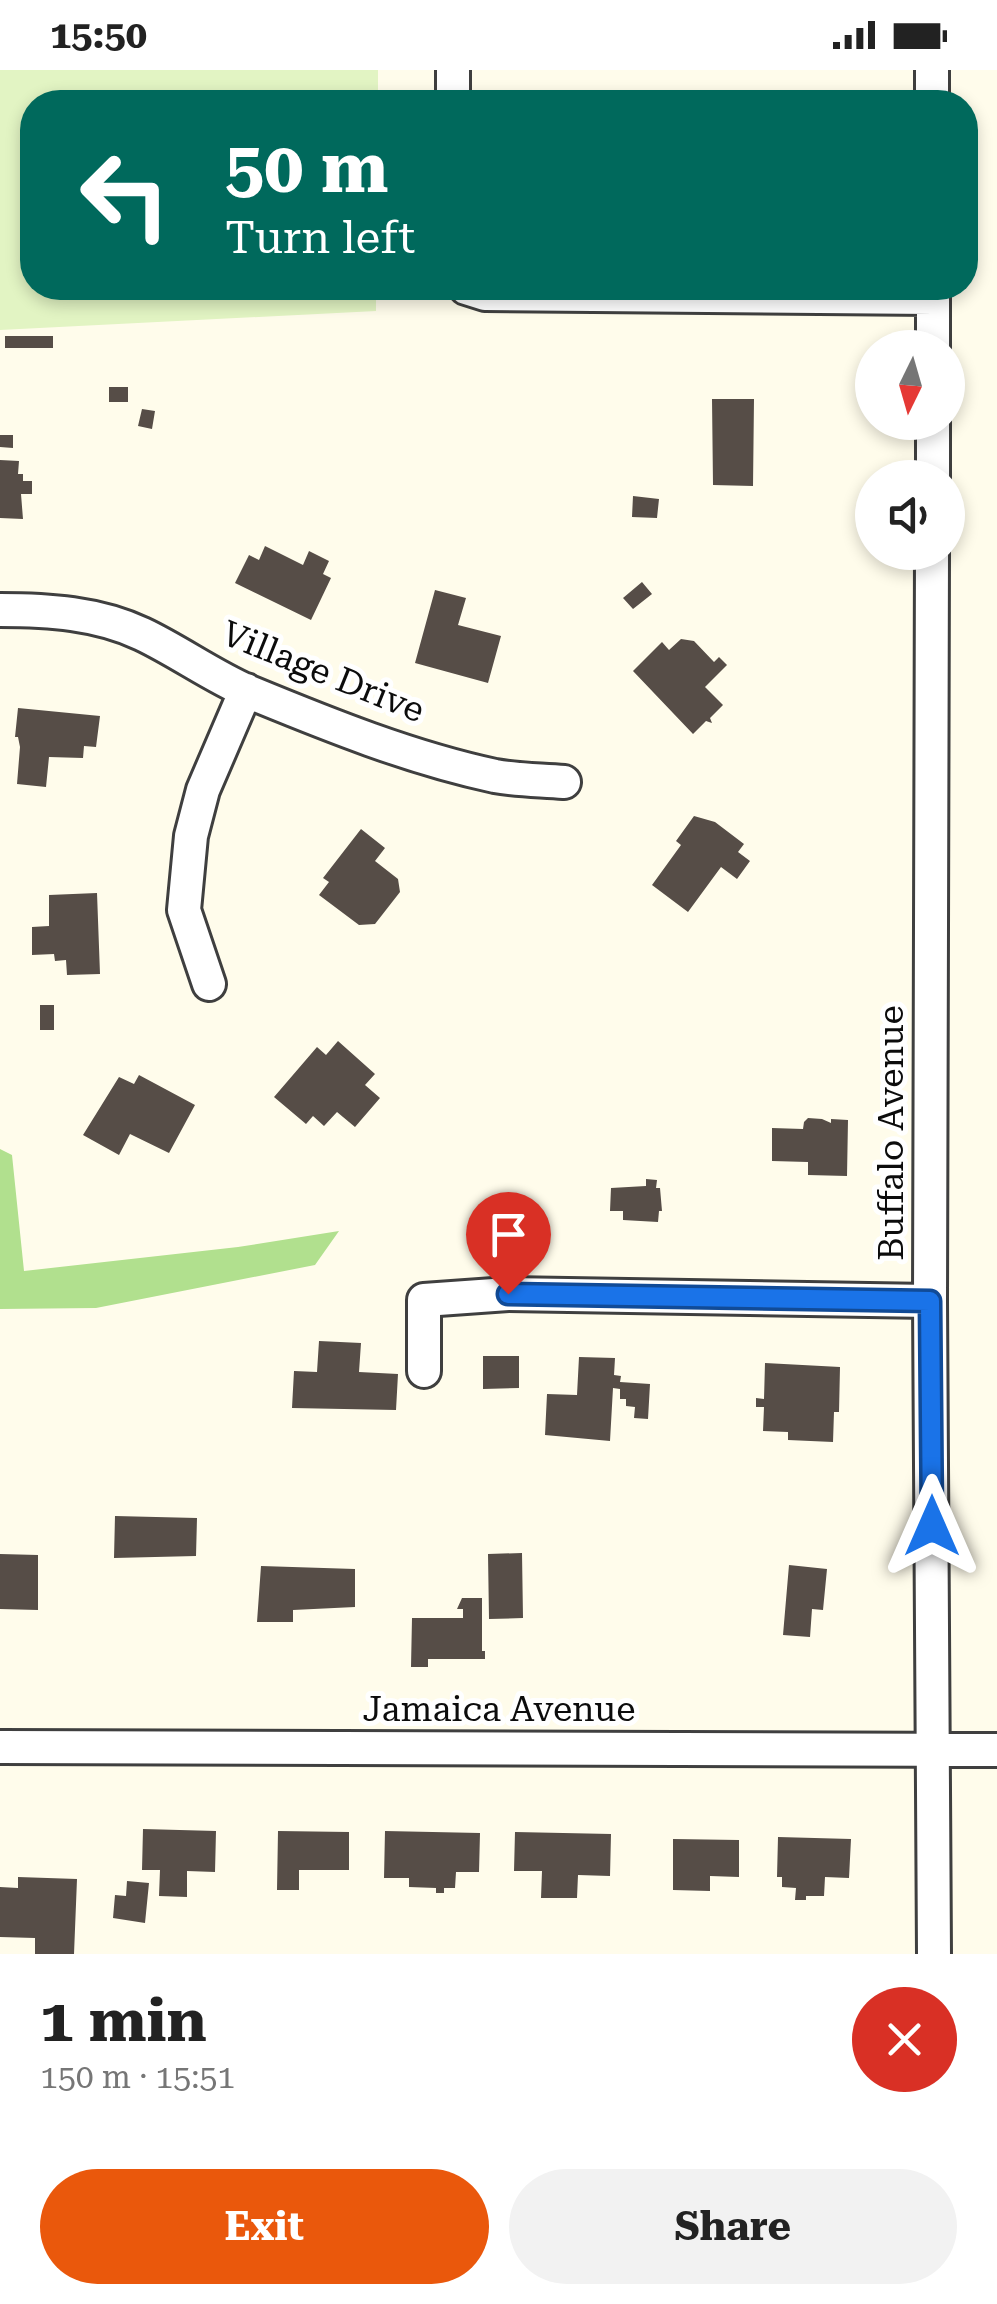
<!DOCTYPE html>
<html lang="en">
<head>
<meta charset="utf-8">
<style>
	body { margin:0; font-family:"Roboto Serif",serif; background:#f2f2f2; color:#222; height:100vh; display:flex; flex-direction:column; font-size:38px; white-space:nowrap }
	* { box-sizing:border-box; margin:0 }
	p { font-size:32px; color:#767676 }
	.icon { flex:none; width:55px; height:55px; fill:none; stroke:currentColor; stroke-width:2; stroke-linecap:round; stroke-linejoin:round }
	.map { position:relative; height:1884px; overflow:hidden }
	.drawer { display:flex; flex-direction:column; background:#fff; flex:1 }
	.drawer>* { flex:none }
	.top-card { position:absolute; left:20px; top:20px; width:958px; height:210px; border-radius:40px; box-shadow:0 5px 15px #0003; background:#00695c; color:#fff; overflow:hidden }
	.needle { width:65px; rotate:185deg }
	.fabs { position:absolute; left:855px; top:260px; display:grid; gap:20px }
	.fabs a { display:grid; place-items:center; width:110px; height:110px; border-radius:50%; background:#fff; box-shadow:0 5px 15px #0003; font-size:50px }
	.pin { position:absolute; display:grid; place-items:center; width:85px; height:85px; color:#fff; margin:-102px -42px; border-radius:50% 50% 50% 0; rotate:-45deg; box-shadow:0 0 10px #0007 }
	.pin .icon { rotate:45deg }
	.me { position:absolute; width:110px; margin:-55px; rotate:0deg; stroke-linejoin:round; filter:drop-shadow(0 0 8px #0008) }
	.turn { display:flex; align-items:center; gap:35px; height:210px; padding:0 40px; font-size:45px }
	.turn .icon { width:130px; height:130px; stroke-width:2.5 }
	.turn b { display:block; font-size:70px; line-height:85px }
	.round { display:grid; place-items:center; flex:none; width:105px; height:105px; border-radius:52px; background:#f2f2f2 }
	.headline { display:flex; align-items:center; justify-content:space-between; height:170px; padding:0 40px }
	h1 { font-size:60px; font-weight:700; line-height:75px }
	.button { display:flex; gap:20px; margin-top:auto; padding:20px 40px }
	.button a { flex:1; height:115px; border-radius:60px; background:#ea580c; color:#fff; font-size:40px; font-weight:700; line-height:115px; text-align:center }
	.button a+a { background:#f2f2f2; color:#222 }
	.status { display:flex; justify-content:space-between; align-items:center; height:70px; padding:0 50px; background:#fff; direction:ltr }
	.status svg { height:28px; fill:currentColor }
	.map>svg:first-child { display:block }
</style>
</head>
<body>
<div class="status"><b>15:50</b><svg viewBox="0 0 49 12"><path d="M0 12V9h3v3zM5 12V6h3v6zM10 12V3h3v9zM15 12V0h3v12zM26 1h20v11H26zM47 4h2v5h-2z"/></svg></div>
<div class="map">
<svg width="997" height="1884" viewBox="0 0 997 1884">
	<rect width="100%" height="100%" fill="#fffceb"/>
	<path fill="#b1e08e" d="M 0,1079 L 12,1085 L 24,1201 L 238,1177 L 339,1161 L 315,1195 L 96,1238 L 0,1239 Z"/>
	<path fill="#e2f4c3" d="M 0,0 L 378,0 L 378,32 L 32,32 L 32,218 L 376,218 L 376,241 L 0,260 Z"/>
	<path fill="#564d47" d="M 5,266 L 53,266 L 53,278 L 5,278 Z
		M 109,317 L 128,317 L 128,332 L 109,332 Z
		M 712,329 L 754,329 L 753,416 L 713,415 Z
		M 142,339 L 155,341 L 152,359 L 138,356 Z
		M 0,365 L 13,365 L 13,378 L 0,377 Z
		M 0,390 L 19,391 L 18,404 L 23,404 L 23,411 L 32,411 L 32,424 L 21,424 L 23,449 L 0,448 Z
		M 633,426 L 659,429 L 657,448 L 632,447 Z
		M 265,476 L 303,495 L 309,481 L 329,491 L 323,504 L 331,508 L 311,550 L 235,513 L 249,485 L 259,490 Z
		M 642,512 L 652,524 L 633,539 L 623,528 Z
		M 435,520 L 466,528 L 458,555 L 501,566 L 488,613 L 415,593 Z
		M 681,569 L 694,571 L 714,592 L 719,587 L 727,595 L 705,617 L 723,635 L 710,648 L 712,653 L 706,651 L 693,664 L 633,601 L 662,572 L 669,580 Z
		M 18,638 L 100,646 L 96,677 L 84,676 L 83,688 L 49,687 L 46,717 L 17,714 L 20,677 L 18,667 L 15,667 Z
		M 694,746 L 715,752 L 744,774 L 738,782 L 750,791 L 737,809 L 721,797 L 688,842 L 652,815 L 681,775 L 676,771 Z
		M 361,759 L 385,778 L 375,791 L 398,809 L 400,822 L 375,854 L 359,855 L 319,825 L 329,812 L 323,808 Z
		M 97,823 L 100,904 L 67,905 L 66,890 L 55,891 L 54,884 L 32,885 L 32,857 L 49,856 L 49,825 Z
		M 40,935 L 54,935 L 54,960 L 40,960 Z
		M 338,971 L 375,1004 L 365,1015 L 380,1028 L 355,1057 L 337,1042 L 324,1056 L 313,1046 L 306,1054 L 274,1027 L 317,977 L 326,985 Z
		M 139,1005 L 195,1035 L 169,1083 L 130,1064 L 119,1085 L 83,1065 L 119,1007 L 134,1014 Z
		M 808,1048 L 822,1049 L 831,1053 L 831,1049 L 848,1050 L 847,1106 L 808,1105 L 808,1092 L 772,1091 L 772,1058 L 803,1059 L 804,1052 Z
		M 646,1109 L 657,1110 L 656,1118 L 660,1118 L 662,1141 L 659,1141 L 658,1152 L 623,1150 L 623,1141 L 610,1141 L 611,1118 L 646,1116 Z
		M 319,1271 L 361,1273 L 359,1302 L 398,1304 L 396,1340 L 292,1338 L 294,1301 L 317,1302 Z
		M 483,1286 L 519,1286 L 519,1318 L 483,1319 Z
		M 579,1287 L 615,1288 L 614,1305 L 621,1306 L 620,1312 L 650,1314 L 648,1349 L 634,1348 L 635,1337 L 626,1336 L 626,1329 L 620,1329 L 620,1319 L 613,1318 L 610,1371 L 545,1365 L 547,1324 L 577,1325 Z
		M 765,1293 L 840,1297 L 839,1342 L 834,1342 L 833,1372 L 788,1370 L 788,1362 L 763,1361 L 764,1337 L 756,1337 L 756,1328 L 764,1329 Z
		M 115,1446 L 197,1448 L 196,1486 L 114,1488 Z
		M 522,1483 L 523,1548 L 489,1549 L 488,1484 Z
		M 0,1484 L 38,1485 L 38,1540 L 0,1539 Z
		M 789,1495 L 827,1499 L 823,1540 L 812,1539 L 810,1567 L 783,1565 Z
		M 261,1496 L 355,1499 L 355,1537 L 293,1540 L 293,1552 L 257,1552 Z
		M 462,1528 L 482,1528 L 482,1581 L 485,1581 L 485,1589 L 428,1589 L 428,1597 L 411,1597 L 412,1548 L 463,1548 L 463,1539 L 457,1539 Z
		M 143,1759 L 216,1761 L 215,1802 L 187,1801 L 187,1827 L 159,1826 L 160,1800 L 142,1800 Z
		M 278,1761 L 349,1762 L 349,1800 L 299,1800 L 299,1820 L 277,1820 Z
		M 385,1761 L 480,1763 L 479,1802 L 456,1802 L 455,1818 L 444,1818 L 444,1823 L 436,1823 L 436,1818 L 409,1817 L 409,1808 L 384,1808 Z
		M 515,1762 L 611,1764 L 610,1806 L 578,1805 L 577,1828 L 541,1828 L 542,1801 L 514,1801 Z
		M 778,1767 L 851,1769 L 849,1808 L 825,1807 L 824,1826 L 806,1826 L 806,1830 L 795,1830 L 796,1818 L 782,1817 L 782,1807 L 777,1807 Z
		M 673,1769 L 739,1770 L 739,1807 L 710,1806 L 710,1821 L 673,1820 Z
		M 18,1807 L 77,1809 L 74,1884 L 35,1884 L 35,1868 L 0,1867 L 0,1817 L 18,1818 Z
		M 127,1811 L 149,1813 L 145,1853 L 113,1848 L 115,1825 L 126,1826 Z"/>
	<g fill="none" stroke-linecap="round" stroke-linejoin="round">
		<defs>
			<path id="minor" d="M 453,32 L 453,0
				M 932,32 L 932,0
				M 466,218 L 485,224 L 933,228
				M 933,218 L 933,278
				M 933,408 L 933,352
				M 932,482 L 930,1231 L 934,1884
				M 0,540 C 48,540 98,543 142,564 C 178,581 212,606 249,622 C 329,655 411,688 495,706 C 517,710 541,710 564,712
				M 209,914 L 184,840 L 191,766 L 203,720 L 246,620
				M 424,1301 L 424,1230 L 508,1224 L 930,1231
				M 0,1677 L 997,1680"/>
		</defs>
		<use href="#minor" stroke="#3f3f3f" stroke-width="38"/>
		<use href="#minor" stroke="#fff" stroke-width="32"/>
	</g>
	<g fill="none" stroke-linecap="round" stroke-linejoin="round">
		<defs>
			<path id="route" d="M 508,1224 L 930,1231 L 932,1456"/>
		</defs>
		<use href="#route" stroke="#114b97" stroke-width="25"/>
		<use href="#route" stroke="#1a73e8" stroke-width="18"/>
	</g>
	<g text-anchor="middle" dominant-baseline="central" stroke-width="10" stroke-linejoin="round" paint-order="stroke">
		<g font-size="35" fill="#0c0c0c" stroke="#fff">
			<text transform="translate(323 602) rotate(22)">Village Drive</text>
			<text transform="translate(891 1063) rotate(-90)">Buffalo Avenue</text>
			<text x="499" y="1639">Jamaica Avenue</text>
		</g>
	</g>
</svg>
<div class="fabs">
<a><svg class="needle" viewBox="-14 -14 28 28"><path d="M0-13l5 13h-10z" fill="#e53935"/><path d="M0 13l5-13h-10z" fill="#767676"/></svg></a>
<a><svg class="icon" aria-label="sound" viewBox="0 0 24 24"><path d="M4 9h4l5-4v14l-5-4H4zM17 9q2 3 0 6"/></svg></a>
</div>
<div class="pin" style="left:508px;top:1224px;background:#d93025"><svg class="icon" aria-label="arrive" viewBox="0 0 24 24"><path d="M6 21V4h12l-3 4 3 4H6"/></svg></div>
<svg class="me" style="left:932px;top:1456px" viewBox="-20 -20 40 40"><path d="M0-17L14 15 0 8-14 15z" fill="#1a73e8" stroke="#fff" stroke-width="4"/></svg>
<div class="top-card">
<div class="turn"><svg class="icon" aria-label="left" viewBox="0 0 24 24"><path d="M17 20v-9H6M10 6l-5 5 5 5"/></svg><div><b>50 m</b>Turn left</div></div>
</div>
</div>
<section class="drawer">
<div class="headline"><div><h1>1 min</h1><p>150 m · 15:51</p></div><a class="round" style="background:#d93025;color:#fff"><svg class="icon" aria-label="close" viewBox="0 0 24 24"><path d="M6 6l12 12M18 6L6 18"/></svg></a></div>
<div class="button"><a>Exit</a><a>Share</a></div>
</section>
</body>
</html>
